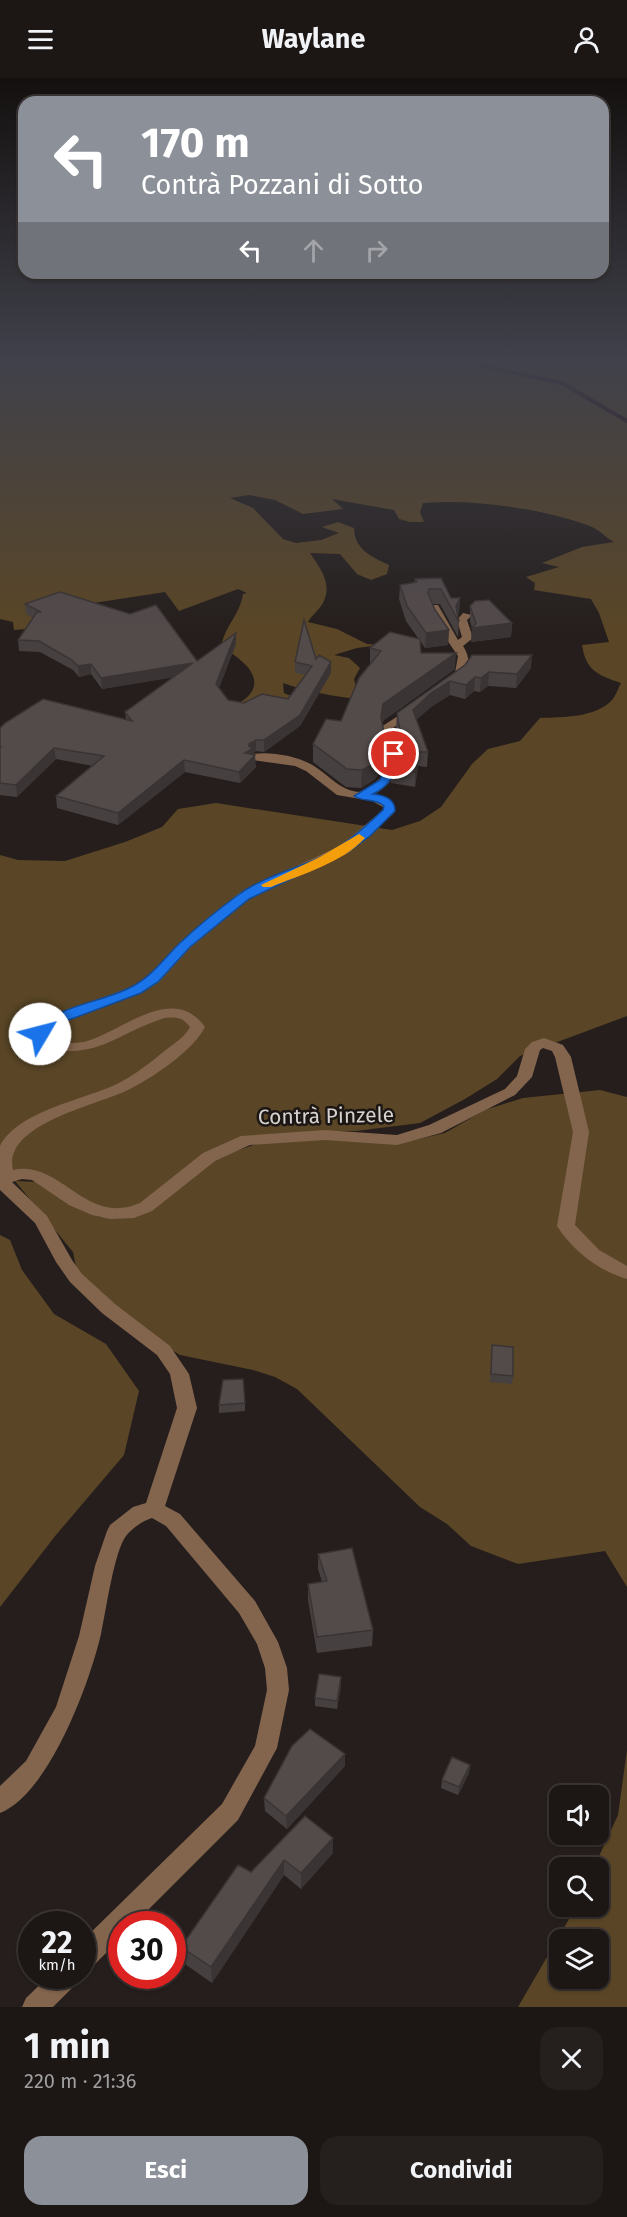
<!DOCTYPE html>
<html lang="it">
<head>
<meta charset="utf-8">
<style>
	body { margin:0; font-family:"Fira Sans",sans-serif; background:#251f1e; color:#f1f3f6; height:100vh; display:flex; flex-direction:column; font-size:22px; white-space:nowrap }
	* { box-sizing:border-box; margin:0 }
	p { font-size:20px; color:#a09fa0 }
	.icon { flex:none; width:33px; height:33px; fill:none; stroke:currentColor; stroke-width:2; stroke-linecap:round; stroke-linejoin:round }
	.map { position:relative; height:1929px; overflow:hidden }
	.panel { display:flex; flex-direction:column; background:#1c1615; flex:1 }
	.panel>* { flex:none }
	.banner { position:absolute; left:18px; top:18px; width:591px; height:183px; border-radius:18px; box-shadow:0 2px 4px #0004,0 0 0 2px #3a3534; background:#8c9099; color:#fff; overflow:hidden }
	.buttons { position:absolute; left:549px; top:1707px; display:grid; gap:12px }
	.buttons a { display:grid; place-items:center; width:60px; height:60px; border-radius:12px; background:#1c1615; box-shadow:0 2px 4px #0004,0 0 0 2px #3a3534; font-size:30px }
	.speed { position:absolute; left:18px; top:1833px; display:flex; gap:12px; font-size:30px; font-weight:700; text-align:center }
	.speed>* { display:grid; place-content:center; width:78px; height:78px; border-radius:50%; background:#1c1615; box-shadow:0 2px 4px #0004,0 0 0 2px #3a3534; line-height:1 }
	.speed small { font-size:15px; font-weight:400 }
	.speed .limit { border:9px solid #d22; background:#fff; color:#111 }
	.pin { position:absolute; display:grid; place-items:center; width:51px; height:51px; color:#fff; margin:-26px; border:3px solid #fff; border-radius:50%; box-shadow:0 2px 6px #0007 }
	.me { position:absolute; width:66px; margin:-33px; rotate:53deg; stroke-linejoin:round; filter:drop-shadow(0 0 4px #0008) }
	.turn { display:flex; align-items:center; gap:21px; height:126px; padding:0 24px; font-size:27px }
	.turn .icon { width:78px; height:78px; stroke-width:2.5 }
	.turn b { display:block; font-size:42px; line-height:51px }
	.lanes { display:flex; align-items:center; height:57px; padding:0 24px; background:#0003; justify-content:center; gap:30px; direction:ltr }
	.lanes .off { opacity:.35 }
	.round { display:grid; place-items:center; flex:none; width:63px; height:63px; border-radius:18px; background:#251f1e }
	.overview { display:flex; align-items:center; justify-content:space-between; height:102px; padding:0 24px }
	h1 { font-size:36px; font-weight:700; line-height:45px }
	.primary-button { display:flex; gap:12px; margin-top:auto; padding:12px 24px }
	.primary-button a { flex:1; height:69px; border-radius:18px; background:#8c9099; color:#fff; font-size:24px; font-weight:700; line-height:69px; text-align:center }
	.primary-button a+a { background:#251f1e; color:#f1f3f6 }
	header { display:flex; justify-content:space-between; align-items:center; height:78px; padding:0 24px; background:#1c1615; font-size:27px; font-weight:700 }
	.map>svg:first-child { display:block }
</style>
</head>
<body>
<header><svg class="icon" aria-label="menu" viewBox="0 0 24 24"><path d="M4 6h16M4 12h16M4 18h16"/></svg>Waylane<svg class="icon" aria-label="person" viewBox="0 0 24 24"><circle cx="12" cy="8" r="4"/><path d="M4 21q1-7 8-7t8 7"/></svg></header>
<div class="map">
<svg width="627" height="1929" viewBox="0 0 627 1929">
	<rect width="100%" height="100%" fill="#251e1c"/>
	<path fill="#5a4626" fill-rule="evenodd" d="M 0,284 L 627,284 L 627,938 L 520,978 L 497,1001 L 465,1021 L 420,1045 L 356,1053 L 315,1053 L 238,1062 L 133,1130 L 115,1132 L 84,1124 L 37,1094 L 0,1096 L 0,777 L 18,782 L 65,783 L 125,764 L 162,749 L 178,731 L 216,725 L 392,752 L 420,743 L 441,729 L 472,686 L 488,671 L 520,663 L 540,640 C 563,639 595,640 612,622 C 616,618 618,610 621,605 C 598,597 586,593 582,567 L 609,564 L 599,535 L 591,521 L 534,512 L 535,505 L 526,499 L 559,489 L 542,485 L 582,469 L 614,464 C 605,459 598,450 587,447 C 539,430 474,421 423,425 L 420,434 L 424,444 L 410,444 L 399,441 L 394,432 L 332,421 L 343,431 L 303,436 L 275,422 L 249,417 L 230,420 L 253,430 L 283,461 L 296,465 L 321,462 L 339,455 L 322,449 L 338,444 L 354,450 C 354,471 372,479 389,487 L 387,496 L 371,502 L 357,496 L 340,476 L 310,475 C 320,490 333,506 323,525 C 319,532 312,537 308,544 L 337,551 L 367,566 L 380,567 L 357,570 L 334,577 L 349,580 L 360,590 L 354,601 L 359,621 C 335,619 306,613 283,605 L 284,615 L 303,623 L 215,633 C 224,630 238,627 245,621 C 270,600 239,579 221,569 C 226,545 239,539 243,516 L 247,515 L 238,511 L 179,533 L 165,514 L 87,526 L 56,549 L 14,552 L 13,544 L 0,541 Z
		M 600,1012 L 627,1019 L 627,1509 L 605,1473 L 518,1486 L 471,1468 L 447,1446 L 420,1429 L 297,1311 L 275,1299 L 253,1292 L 180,1277 L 131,1247 L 77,1193 L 73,1174 L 15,1103 L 40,1104 L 99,1139 L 138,1135 L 192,1095 L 222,1078 L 256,1066 L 314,1061 L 410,1063 L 445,1055 L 485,1032 L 523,1020 Z
		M 0,1157 L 10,1162 L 22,1192 L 54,1236 L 106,1266 L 139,1313 L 124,1377 L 56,1457 L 0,1529 Z
		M 627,1672 L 627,1929 L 518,1929 L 576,1829 L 598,1828 L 598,1790 L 594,1789 L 618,1737 ZM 560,1862 L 598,1862 L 598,1900 L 560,1900 Z"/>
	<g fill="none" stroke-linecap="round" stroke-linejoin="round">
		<path stroke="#220410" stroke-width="4" d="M 439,284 L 469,285 L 562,305 L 627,343"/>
		<path fill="#83654e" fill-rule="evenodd" d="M 430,527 L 438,527 L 458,562 L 462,559 L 457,542 L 463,535 L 472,537 L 467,542 L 473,560 L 463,568 C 473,582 470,606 448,603 L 447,601 L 455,595 L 458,578 L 440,552 L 429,529 Z
			M 412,629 L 416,630 L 416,634 L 393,650 C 401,680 405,697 375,716 L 383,718 L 393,725 L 395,733 L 393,736 L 350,774 L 249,821 L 190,870 L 159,904 L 141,915 L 58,946 L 47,957 L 47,962 L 52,963 C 62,965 73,966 84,964 C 122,954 173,904 205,949 C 193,973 152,1000 128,1012 C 98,1027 2,1046 13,1092 C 61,1081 85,1149 140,1125 L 203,1075 L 241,1058 L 325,1052 L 397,1057 L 429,1047 L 505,1011 L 517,998 L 525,971 L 532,964 L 544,960 L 563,967 L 571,979 L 589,1054 L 575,1147 L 599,1172 L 627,1188 L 627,1201 C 599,1193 573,1173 557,1148 L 573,1054 L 555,979 L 552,973 L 543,970 L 540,972 L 532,999 L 515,1017 L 441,1055 L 397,1067 L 325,1062 L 250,1067 L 215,1083 L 152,1133 L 134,1140 L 110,1141 L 92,1137 L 69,1127 L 32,1102 L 22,1101 L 12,1104 L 47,1138 L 72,1182 L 82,1196 L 115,1226 L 170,1268 L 189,1296 L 197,1330 L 165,1428 L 180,1436 L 255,1523 L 278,1564 L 287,1590 L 289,1612 L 277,1670 L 238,1742 L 134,1846 L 122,1846 L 122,1859 L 91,1890 L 82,1893 L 82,1863 L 222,1726 L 255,1668 L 267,1612 L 265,1590 L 257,1566 L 239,1535 L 166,1448 L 152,1440 C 144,1442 131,1451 126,1458 C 114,1474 106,1533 101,1556 C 90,1604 49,1716 0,1735 L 0,1708 L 26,1683 L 56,1629 L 79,1558 L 95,1488 L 107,1453 L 110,1447 L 133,1429 L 146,1425 L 177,1330 L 170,1296 L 157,1277 L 102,1235 L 70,1204 L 56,1184 L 35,1145 L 0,1112 L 0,1068 C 18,1033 83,1022 117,1006 C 135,997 151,984 167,971 C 175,965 185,959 190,949 C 182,939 177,939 164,940 C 110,958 96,985 34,967 L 32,964 L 33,956 L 48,940 L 131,909 L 149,898 L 180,864 L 239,815 L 340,768 L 383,732 L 383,729 L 372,723 L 337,717 L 306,693 L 295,688 L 253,682 L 253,676 C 270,673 299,678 314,688 C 330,698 339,712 359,714 C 394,699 389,680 381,649 Z
			M 49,1898 L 79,1898 L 75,1907 L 53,1929 L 22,1929 L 26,1920 Z"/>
	</g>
	<path fill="#474040" d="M 441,500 L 451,520 L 460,520 L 459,534 L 458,537 L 459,544 L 458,559 L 440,526 L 432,526 L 435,532 L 449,552 L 448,567 L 425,570 L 421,564 L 421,575 L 455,591 L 383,643 L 382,647 L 386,667 L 385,684 L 381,694 L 374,702 L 361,710 L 346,709 L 313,684 L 313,666 L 341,643 L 370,587 L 370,570 L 418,560 L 406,543 L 399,521 L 400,507 L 414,505 L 415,501 Z
		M 25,526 L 197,583 L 236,566 L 219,610 L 228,622 L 244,625 L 288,621 L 305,597 L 295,595 L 295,584 L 316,581 L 331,584 L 331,595 L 300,648 L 264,674 L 256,673 L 252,676 L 256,689 L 240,705 L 185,694 L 118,747 L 57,730 L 56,718 L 93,688 L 56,681 L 17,719 L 0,717 L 0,650 L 126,641 L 125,634 L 174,599 L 102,611 L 91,596 L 79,599 L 73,592 L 40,574 L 19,573 L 18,562 L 33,540 L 26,536 Z
		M 470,528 L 512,545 L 511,559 L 471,564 L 472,550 L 470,543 Z
		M 465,587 L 531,590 L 516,610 L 488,608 L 480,614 L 474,613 L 465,621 L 450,617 L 431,629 L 416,642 L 428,674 L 427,689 L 418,688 L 415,709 L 391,705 L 391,691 L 399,678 L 401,672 L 396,649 L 397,635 Z
		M 492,1267 L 513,1298 L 512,1306 L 490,1304 Z
		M 245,1325 L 245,1333 L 219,1335 L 219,1327 Z
		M 318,1476 L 373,1552 L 372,1568 L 317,1575 L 308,1522 L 308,1506 L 322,1504 L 318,1491 Z
		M 341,1607 L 337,1631 L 315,1628 L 315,1620 Z
		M 470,1687 L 469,1695 L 458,1717 L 441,1710 L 442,1702 Z
		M 345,1688 L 287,1751 L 265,1733 L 264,1720 Z
		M 333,1760 L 333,1775 L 301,1811 L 284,1797 L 212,1905 L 182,1884 L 181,1869 L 251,1794 Z"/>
	<path fill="#3a3434" d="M 460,520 L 459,534 L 457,539 L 456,528 Z
		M 512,545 L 511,559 L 471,564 L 472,550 Z
		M 449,552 L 448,567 L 425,570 L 426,555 Z
		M 236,555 L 236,566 L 216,617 L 216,606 Z
		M 456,575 L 455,591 L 383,643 L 380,656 L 381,639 L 383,626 Z
		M 532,577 L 531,590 L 516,610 L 517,596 Z
		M 331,584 L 331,595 L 300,648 L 264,674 L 264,662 Z
		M 193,585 L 194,596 L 102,611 L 101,600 Z
		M 91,586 L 91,596 L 79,599 L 78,588 Z
		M 489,594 L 488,608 L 480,614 L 481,600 Z
		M 475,599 L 474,613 L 465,621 L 466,607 Z
		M 450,603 L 450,617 L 431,629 L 412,646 L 413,632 L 431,615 Z
		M 256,662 L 256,673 L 252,676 L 252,681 L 255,677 L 256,689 L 240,705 L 239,694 L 245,675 L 249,666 Z
		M 386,667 L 385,684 L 381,694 L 374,702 L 361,710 L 362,692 Z
		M 54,670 L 56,681 L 17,719 L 16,707 Z
		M 418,674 L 418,688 L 415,709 L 415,694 Z
		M 184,682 L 185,694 L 118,747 L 118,735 Z
		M 341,1599 L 341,1607 L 337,1631 L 337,1623 Z
		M 345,1676 L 345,1688 L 287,1751 L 286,1738 Z
		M 470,1687 L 469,1695 L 458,1717 L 459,1709 Z
		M 333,1760 L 333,1775 L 301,1811 L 301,1795 Z
		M 284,1782 L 284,1797 L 212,1905 L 211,1889 Z"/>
	<path fill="#534a4a" stroke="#3a3434" stroke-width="1.5" d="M 441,500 L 451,520 L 460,520 L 456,528 L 459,544 L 441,511 L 429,511 L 428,515 L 435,532 L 449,552 L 426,555 L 407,528 L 400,507 L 417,504 L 415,501 Z
		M 60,514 L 130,536 L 156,527 L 197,583 L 236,555 L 216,606 L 228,622 L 244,625 L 262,616 L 288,621 L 312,588 L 295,584 L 304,542 L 316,581 L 319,577 L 331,584 L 300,637 L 264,662 L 256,662 L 249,666 L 249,668 L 252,671 L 245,675 L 255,677 L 239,694 L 184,682 L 118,735 L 56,718 L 104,678 L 54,670 L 16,707 L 0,705 L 0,670 L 1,669 L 0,669 L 0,650 L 5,645 L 43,621 L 132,643 L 125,634 L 193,585 L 101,600 L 91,586 L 78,588 L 72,582 L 39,563 L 18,562 L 37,534 L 41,534 L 25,526 Z
		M 489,522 L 512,545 L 472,550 L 476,545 L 470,528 L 475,523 Z
		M 390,554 L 420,561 L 421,575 L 456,575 L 383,626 L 381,639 L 386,667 L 382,677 L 375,685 L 362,692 L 347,691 L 313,666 L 326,641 L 341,643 L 359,600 L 381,573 L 370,570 Z
		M 472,577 L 532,577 L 517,596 L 489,594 L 481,600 L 475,599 L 466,607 L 450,603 L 431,615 L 413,632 L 428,674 L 418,674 L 415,694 L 391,691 L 399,678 L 402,665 L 397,635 L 465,587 Z
		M 492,1267 L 513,1269 L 513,1298 L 491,1296 Z
		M 243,1301 L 245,1325 L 219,1327 L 223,1302 Z
		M 352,1470 L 373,1552 L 317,1559 L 308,1506 L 327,1503 L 318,1476 Z
		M 319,1596 L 341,1599 L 337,1623 L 315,1620 Z
		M 310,1651 L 345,1676 L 286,1738 L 264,1720 L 292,1668 Z
		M 452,1679 L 470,1687 L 459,1709 L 442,1702 Z
		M 305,1738 L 333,1760 L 301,1795 L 284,1782 L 211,1889 L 181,1869 L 238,1787 L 251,1794 Z"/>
	<linearGradient id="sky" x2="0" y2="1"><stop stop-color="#14100f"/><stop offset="0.51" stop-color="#40414b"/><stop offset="1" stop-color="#40414b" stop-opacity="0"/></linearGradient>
	<rect width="627" height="554" fill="url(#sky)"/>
	<path fill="#1a73e8" stroke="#114b97" stroke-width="1.5" d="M 394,673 L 399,676 C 399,694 388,709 373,716 C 384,717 395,721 395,733 L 370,758 L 349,773 L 249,821 L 190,869 L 158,904 L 141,915 L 58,946 L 45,959 L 35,959 L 33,956 C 57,925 102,926 135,907 C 154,896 165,879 181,864 C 199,847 219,831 238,817 C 261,800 291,792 317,781 C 343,769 363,751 383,732 L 384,728 C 375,720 362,724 354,718 L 380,702 L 389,676 Z"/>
	<path fill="#f59e0b" d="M 359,756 L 365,760 C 342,785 302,796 271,809 L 263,809 L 261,807 L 318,780 Z"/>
	<g text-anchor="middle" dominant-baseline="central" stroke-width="5" stroke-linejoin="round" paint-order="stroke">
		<g font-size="21" fill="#d5d1cf" stroke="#1b1513">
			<text transform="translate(326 1038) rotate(-1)">Contrà Pinzele</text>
		</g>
	</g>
</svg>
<div class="buttons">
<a><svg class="icon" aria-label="sound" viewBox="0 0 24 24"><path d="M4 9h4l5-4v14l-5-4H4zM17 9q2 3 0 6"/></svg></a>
<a><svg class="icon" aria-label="search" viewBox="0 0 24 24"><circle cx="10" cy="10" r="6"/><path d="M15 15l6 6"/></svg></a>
<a><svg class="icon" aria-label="layers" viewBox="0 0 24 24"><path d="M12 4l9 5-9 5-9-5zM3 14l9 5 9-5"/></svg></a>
</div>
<div class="speed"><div>22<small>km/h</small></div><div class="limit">30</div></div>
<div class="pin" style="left:394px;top:676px;background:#d93025"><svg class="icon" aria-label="arrive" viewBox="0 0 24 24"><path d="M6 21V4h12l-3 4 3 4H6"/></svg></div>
<svg class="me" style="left:40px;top:956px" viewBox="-20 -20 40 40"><circle r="19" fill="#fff"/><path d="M0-13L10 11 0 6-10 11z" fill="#1a73e8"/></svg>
<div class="banner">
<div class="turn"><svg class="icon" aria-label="left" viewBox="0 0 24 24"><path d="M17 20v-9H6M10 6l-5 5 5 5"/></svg><div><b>170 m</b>Contrà Pozzani di Sotto</div></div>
<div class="lanes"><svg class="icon" aria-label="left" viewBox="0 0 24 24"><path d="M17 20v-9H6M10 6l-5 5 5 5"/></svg><svg class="icon off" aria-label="ahead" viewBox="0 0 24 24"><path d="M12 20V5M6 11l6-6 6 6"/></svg><svg class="icon off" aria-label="right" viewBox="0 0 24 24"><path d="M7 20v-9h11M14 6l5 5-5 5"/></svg></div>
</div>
</div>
<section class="panel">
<div class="overview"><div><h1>1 min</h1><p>220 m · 21:36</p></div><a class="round"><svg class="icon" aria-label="close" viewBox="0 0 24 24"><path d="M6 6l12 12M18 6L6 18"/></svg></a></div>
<div class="primary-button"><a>Esci</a><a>Condividi</a></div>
</section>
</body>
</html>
